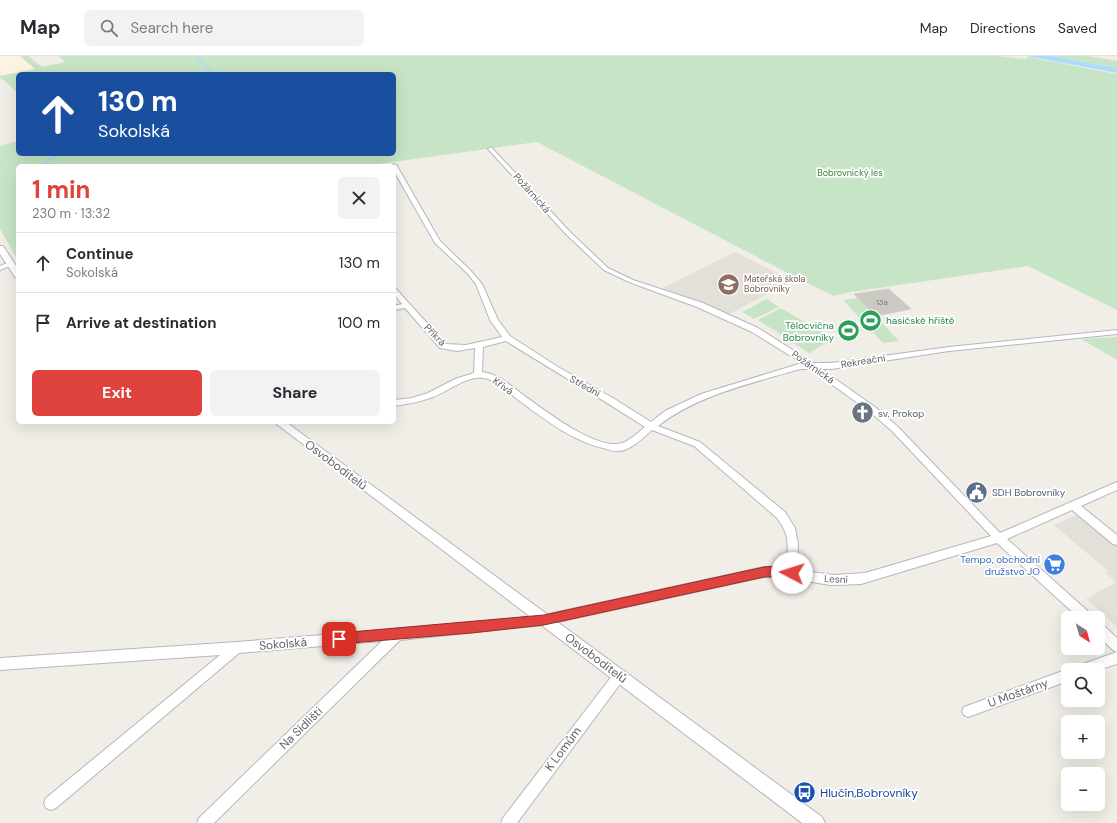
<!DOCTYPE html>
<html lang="en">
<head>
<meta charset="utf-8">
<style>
	body { margin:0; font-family:"DM Sans",sans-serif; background:#f2f2f3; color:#2b2b33; height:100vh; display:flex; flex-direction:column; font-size:15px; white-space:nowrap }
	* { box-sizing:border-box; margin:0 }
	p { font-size:13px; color:#7c7c81 }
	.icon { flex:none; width:22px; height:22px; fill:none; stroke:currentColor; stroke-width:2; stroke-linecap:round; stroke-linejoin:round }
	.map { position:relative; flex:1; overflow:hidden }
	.side { position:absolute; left:16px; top:108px; width:380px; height:260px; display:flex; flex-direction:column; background:#fff; border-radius:6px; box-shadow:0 4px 16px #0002 }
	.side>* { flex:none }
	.guide { position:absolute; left:16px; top:16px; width:380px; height:84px; border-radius:6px; box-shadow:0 4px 16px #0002; background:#1a4fa0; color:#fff; overflow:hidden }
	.needle { width:26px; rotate:143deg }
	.controls { position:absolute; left:1061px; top:555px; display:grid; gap:8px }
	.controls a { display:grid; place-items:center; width:44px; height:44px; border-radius:6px; background:#fff; box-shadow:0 4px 16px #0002; font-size:20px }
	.pin { position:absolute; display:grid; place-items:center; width:34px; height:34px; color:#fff; margin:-17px; border-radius:8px; box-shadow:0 2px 6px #0006 }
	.me { position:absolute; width:44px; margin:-22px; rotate:275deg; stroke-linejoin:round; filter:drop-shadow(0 0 3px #0008) }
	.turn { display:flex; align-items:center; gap:14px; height:84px; padding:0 16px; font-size:18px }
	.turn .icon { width:52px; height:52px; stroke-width:2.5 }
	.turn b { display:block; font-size:28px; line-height:34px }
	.round { display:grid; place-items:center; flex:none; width:42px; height:42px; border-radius:6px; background:#f2f2f3 }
	.overview { display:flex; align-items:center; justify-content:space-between; height:68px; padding:0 16px }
	h1 { font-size:24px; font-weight:700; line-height:30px; color:#e0433e }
	.primary-button { display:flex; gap:8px; margin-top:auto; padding:8px 16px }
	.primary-button a { flex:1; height:46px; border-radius:6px; background:#e0433e; color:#fff; font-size:16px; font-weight:700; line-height:46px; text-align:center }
	.primary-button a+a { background:#f2f2f3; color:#2b2b33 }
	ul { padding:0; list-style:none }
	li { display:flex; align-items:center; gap:12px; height:60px; padding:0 16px; border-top:1px solid #e1e1e2 }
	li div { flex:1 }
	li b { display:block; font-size:15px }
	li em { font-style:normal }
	header { display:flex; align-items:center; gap:24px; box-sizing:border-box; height:56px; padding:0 20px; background:#fff; border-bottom:1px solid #e1e1e2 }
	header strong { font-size:19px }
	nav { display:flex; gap:22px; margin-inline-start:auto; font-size:14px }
	.search { width:280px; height:36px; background:#f2f2f3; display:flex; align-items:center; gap:10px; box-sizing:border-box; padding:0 14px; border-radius:6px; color:#7c7c81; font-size:15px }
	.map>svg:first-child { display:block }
</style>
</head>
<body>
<header>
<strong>Map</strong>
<div class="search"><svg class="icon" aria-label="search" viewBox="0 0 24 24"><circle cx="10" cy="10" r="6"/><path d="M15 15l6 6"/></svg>Search here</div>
<nav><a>Map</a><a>Directions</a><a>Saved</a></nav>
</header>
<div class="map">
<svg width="1117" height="767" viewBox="0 0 1117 767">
	<rect width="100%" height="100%" fill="#f0eee7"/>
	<path fill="#fcf4e0" d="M 0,0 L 20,0 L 35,13 L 0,20 Z"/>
	<path fill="#e3dfd9" d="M 735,196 L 793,225 L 729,258 L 663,232 Z
		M 1079,458 L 1117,490 L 1117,571 L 1086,543 L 1116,526 L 1105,516 L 1108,515 L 1054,469 Z"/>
	<path fill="#c7e5c6" d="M 20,0 L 28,0 L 42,11 L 62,7 L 64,5 L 59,0 L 998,0 L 1025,3 L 1028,1 L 1117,18 L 1117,254 L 1028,210 L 851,236 L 834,240 L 803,225 L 537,86 L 364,110 L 18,110 L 18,204 L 0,173 L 0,90 L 18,85 L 18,98 L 394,98 L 394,18 L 18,18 L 18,37 L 5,25 L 0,22 L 0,20 L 35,13 Z
		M 1052,0 L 1088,0 L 1117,5 L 1117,12 Z
		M 858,242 L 899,285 L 883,287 L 843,244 Z
		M 767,243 L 779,251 L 754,263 L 742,256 Z
		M 781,252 L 833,283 L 809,297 L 758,264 Z
		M 1117,281 L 1117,304 L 1081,283 Z"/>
	<path fill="#addcfa" d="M 1026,0 L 1052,0 L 1117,12 L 1117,17 Z"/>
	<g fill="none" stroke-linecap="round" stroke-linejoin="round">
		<path stroke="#addcfa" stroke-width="1.5" d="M 197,0 L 213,18"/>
		<path stroke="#addcfa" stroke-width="2" d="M 41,110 L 58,98"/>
	</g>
	<path fill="#ccc9c4" stroke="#d4cfc6" d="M 889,233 L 911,253 L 876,260 L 854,238 Z"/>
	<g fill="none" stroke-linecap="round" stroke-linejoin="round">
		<defs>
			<path id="minor" d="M 491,91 L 570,176 L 608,212 L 633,224 L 703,247 L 758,272 L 813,307 L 831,307 L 949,291 L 1117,274 L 1117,278 L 949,295 L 831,313 L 821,313 L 875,351 L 898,371 L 1000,477 L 1117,426 L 1117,434 L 1081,450 L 1117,479 L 1117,489 L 1113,488 L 1072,454 L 1007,483 L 1091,558 L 1093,562 L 1079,562 L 997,487 L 861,528 L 830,529 L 789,522 L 764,521 L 544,569 L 400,584 L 214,767 L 197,767 L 199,762 L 382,585 L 239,597 L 56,752 L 51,754 L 46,752 L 44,747 L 46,742 L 220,599 L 0,614 L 0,602 L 237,586 L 471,567 L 544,559 L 764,511 L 786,512 C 788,490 791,481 777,462 L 694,390 L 652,374 C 643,382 631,394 619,395 C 615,396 610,394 607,393 C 573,386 544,363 517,343 C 507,335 496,324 483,322 C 467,319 447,336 433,341 C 420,346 407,348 394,350 L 394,344 L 412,342 L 428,337 L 455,323 L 474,317 L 475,292 L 457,295 L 440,292 L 405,252 L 394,254 L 394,250 L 402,248 L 394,238 L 394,232 L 396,233 L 446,288 L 466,289 L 502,281 L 490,264 L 476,228 L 467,217 L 435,187 L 394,115 L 394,110 L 391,110 L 394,108 L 397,110 L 440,185 L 471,215 L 482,228 L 498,264 L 510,280 L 558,311 L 613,342 L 651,366 L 665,355 L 701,338 L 802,307 L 752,276 L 697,251 L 629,226 L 604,214 L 566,178 L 489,94 L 488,93 ZM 506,285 C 552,314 599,341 645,371 C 637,377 627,388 616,388 C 589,389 544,354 522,338 C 510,329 498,318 482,316 L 483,291 ZM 800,313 L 810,313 L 869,355 L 892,375 L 991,480 L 865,517 L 834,519 L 797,514 L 798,488 L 795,472 L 785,456 L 700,386 L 658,370 C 697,339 753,327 800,313 Z
				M 10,206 L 12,207 L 12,209 L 0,214 L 0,210 Z
				M 1098,567 L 1102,568 L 1117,582 L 1117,596 L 1113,594 L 1098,580 Z
				M 1117,596 L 1117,608 L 1098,614 L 1075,614 L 1077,610 Z
				M 1068,613 L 1071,614 L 1068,614 L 1068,625 L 968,661 L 964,659 L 962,655 L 964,651 Z
				M 619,614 L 623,616 L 625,620 L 623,624 L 517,767 L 501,767 L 503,762 L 615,616 Z"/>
			<path id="tertiary" d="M 0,190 L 3,190 L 18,213 L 18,221 L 15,221 L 0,198 Z
				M 274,366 L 286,366 L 822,761 L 825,767 L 802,767 Z"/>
		</defs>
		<use href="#minor" stroke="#b4b7bb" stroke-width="2"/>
		<use href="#tertiary" stroke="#b4b7bb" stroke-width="2"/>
		<use href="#minor" fill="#fff" fill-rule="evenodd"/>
		<use href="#tertiary" fill="#fff" fill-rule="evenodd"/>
	</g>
	<path fill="#e0433e" stroke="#922c28" d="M 775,510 L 795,514 L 797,517 L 795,521 C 787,524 774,520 764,521 L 544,569 L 471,577 L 339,588 L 335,587 L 333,583 L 335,579 L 339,577 L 544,559 L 764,511 Z"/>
	<defs>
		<symbol id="school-disc" viewBox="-11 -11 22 22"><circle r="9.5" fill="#8d6e63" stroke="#fff"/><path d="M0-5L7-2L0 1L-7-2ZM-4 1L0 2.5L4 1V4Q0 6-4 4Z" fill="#fff"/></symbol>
		<symbol id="stadium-disc" viewBox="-11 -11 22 22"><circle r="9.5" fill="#2e9e5b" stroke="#fff"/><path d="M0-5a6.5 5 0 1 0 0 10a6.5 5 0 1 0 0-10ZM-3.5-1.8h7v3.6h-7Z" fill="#fff"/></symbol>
		<symbol id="church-disc" viewBox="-11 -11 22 22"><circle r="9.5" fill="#6b7280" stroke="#fff"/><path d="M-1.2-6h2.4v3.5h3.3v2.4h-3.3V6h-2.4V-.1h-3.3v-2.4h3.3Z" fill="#fff"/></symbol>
		<symbol id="civic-disc" viewBox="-11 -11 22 22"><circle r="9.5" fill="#5c6f8a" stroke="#fff"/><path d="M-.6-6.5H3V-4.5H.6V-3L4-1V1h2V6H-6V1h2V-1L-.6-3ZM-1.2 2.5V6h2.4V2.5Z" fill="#fff"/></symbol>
		<symbol id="supermarket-disc" viewBox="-11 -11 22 22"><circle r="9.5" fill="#3f7fe0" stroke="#fff"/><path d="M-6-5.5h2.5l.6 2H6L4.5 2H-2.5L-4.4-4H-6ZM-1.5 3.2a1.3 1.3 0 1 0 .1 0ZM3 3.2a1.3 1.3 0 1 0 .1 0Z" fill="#fff"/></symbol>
		<symbol id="bus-disc" viewBox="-11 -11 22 22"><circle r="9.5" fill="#1a4fb4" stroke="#fff"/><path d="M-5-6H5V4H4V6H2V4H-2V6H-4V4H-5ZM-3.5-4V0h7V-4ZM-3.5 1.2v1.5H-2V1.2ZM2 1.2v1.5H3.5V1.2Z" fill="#fff"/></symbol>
	</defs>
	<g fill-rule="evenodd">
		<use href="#school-disc" x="716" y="216" width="25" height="25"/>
		<use href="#stadium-disc" x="858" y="252" width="25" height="25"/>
		<use href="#stadium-disc" x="836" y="262" width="25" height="25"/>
		<use href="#church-disc" x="850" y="344" width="25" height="25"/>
		<use href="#civic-disc" x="964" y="424" width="25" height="25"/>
		<use href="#supermarket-disc" x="1042" y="496" width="25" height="25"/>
		<use href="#bus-disc" x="792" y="724" width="25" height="25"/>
	</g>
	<g text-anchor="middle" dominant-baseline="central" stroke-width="3.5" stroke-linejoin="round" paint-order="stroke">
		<g font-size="8" fill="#7a7c7e">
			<text x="882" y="246">13a</text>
		</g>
		<g font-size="9" fill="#3a823a" stroke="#fff">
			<text x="850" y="117">Bobrovnický les</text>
		</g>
		<g font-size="9" fill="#785e54" stroke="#fff" text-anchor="start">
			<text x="744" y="223">Mateřská škola<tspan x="744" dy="10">Bobrovníky</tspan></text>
		</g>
		<g font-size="10" fill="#5f6367" stroke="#fff">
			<text transform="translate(532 137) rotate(48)">Požárnická</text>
			<text transform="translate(435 279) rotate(46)">Příkrá</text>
			<text transform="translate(863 305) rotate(-9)">Rekreační</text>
			<text transform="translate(813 311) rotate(35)">Požárnická</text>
			<text transform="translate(503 330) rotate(35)">Křivá</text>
			<text transform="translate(585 330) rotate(29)">Střední</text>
			<text transform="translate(836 523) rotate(2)">Lesní</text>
		</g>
		<g font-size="10" fill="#27864d" stroke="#fff" text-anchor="start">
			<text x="886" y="264">hasičské hřiště</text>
			<text x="834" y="269" text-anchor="end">Tělocvična<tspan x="834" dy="12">Bobrovníky</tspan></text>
		</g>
		<g font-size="10" fill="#5b616d" stroke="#fff" text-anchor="start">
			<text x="878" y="357">sv. Prokop</text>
		</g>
		<g font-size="10" fill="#4e5e75" stroke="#fff" text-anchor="start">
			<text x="992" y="436">SDH Bobrovníky</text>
		</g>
		<g font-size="10" fill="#366cbe" stroke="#fff" text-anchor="end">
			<text x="1040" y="503">Tempo, obchodní<tspan x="1040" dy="12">družstvo JO</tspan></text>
		</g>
		<g font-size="12" fill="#5f6367" stroke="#fff">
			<text transform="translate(336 409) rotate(37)">Osvoboditelů</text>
			<text transform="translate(283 588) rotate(-5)">Sokolská</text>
			<text transform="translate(596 602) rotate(37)">Osvoboditelů</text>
			<text transform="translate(1018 637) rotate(-20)">U Moštárny</text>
			<text transform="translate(301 672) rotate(-44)">Na Sídlišti</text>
			<text transform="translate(563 693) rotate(-53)">K Lomům</text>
		</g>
		<g font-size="12" fill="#164399" stroke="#fff" text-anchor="start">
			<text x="820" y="737">Hlučín,Bobrovníky</text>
		</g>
	</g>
</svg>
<div class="controls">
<a><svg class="needle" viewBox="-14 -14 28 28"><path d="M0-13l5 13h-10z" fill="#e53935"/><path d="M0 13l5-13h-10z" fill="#7c7c81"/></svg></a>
<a><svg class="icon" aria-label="search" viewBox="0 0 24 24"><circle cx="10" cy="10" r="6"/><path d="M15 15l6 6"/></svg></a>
<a>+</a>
<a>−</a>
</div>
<div class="pin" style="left:339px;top:583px;background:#d93025"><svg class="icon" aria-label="arrive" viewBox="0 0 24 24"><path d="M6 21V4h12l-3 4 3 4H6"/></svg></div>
<svg class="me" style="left:792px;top:517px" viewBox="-20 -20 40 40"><circle r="19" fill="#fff"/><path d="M0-13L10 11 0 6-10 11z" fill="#e0433e"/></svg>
<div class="guide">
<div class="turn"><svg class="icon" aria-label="ahead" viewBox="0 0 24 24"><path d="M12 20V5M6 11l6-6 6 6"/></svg><div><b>130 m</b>Sokolská</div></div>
</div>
<section class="side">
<div class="overview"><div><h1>1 min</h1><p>230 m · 13:32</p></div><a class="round"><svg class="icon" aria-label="close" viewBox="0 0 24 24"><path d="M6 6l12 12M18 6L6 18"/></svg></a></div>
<ul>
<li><svg class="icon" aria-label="ahead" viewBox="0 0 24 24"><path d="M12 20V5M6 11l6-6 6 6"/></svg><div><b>Continue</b><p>Sokolská</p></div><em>130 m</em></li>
<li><svg class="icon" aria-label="arrive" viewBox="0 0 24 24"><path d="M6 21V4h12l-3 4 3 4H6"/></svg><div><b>Arrive at destination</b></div><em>100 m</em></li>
</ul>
<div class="primary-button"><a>Exit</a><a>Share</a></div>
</section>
</div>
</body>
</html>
